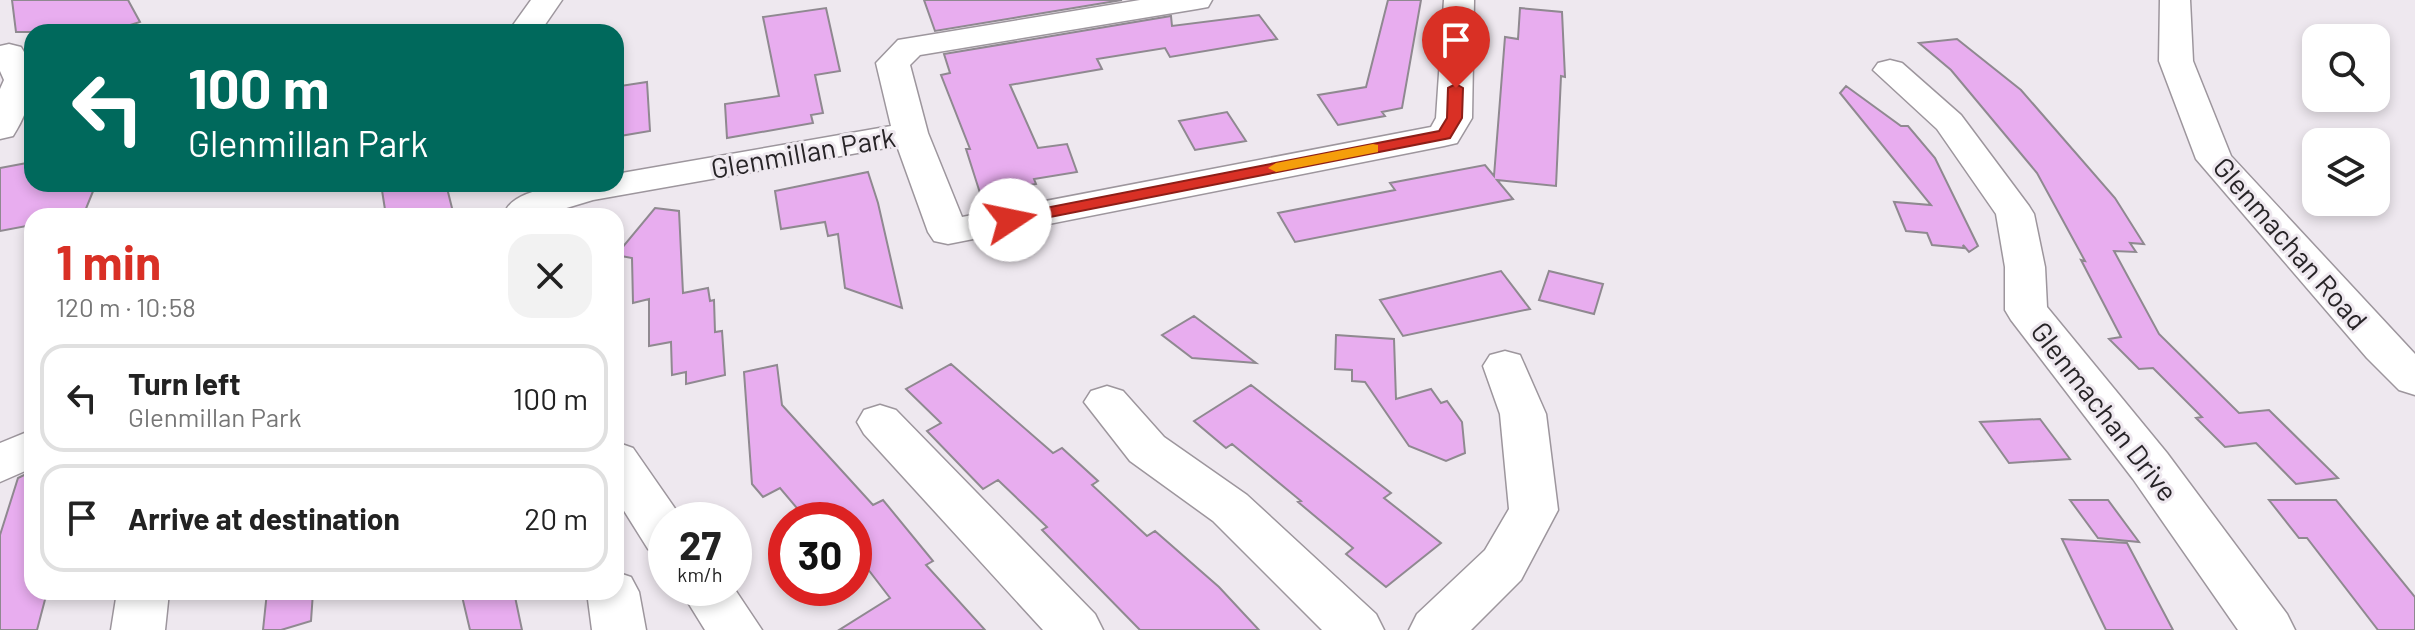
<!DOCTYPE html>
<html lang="en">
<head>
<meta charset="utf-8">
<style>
	body { margin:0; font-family:Barlow,sans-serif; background:#f2f2f2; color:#222; height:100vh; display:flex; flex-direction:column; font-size:30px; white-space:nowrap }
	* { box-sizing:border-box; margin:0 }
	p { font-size:26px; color:#767676 }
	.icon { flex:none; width:44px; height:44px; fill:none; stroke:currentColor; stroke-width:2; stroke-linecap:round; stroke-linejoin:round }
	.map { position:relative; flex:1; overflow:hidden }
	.details { position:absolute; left:24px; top:208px; width:600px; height:392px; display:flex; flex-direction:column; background:#fff; border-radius:24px; box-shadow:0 4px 12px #0003 }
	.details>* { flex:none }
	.banner { position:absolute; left:24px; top:24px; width:600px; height:168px; border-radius:24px; box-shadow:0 4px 12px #0003; background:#00695c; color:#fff; overflow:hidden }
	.buttons { position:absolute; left:2302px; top:24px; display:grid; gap:16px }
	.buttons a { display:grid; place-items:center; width:88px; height:88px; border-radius:16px; background:#fff; box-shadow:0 4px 12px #0003; font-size:40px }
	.speed { position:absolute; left:648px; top:502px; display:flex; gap:16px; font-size:40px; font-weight:700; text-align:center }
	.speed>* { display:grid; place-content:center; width:104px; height:104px; border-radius:50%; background:#fff; box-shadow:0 4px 12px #0003; line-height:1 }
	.speed small { font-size:20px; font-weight:400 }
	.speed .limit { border:12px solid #d22; background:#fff; color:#111 }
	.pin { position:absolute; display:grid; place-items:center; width:68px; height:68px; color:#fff; margin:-82px -34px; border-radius:50% 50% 50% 0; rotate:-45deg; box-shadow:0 0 8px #0007 }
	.pin .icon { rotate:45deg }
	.me { position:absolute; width:88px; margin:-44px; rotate:79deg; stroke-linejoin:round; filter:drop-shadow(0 0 6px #0008) }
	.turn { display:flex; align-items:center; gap:28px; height:168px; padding:0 32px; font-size:36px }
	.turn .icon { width:104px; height:104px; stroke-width:2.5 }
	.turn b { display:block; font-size:56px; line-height:68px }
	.round { display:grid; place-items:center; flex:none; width:84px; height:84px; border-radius:24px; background:#f2f2f2 }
	.head { display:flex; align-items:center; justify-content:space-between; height:136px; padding:0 32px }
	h1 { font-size:48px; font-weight:700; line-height:60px; color:#d93025 }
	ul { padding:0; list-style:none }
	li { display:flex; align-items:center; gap:24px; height:108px; margin:0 16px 12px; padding:0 16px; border:4px solid #e0e0e0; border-radius:24px }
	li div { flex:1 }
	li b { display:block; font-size:30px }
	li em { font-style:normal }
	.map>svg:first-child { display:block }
</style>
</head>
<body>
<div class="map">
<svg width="2415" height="630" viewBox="0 0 2415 630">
	<rect width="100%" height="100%" fill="#eee8ef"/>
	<path fill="#e8adef" stroke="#8f8990" stroke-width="2" d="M 12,0 L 128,0 L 140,22 L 124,27 L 126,32 L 16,32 Z
		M 924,0 L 1122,0 L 935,31 Z
		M 1388,0 L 1421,0 L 1402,108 L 1382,112 L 1385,116 L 1338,125 L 1318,95 L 1366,87 Z
		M 826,8 L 840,71 L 815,75 L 823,113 L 811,115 L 813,123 L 727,138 L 725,104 L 779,96 L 763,17 Z
		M 1520,8 L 1562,12 L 1565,77 L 1561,76 L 1556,186 L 1497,180 L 1513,199 L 1295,242 L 1278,213 L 1395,190 L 1390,183 L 1485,165 L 1494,176 L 1505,37 L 1518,39 Z
		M 1259,15 L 1277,39 L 1170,57 L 1165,48 L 1097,59 L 1102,69 L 1010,85 L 1038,148 L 1067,144 L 1077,172 L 1034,179 L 1036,184 L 980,193 L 966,149 L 970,149 L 941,75 L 950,73 L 944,54 L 1171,16 L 1172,26 Z
		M 1957,39 L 2021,90 L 2115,198 L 2144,244 L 2130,243 L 2136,252 L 2114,251 L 2159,334 L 2239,413 L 2269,410 L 2338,478 L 2296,484 L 2256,443 L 2225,447 L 2196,418 L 2202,417 L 2153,368 L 2139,369 L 2109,339 L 2121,337 L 2081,260 L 2085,261 L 2037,173 L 1951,70 L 1919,43 Z
		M 647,82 L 650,131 L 620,136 L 620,86 Z
		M 1846,86 L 1901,126 L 1908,126 L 1935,158 L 1978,246 L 1969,252 L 1963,245 L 1964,248 L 1932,245 L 1927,233 L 1906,231 L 1894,202 L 1931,205 L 1840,93 Z
		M 1227,112 L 1246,141 L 1195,150 L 1179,121 Z
		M 32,162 L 32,184 L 96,184 L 83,216 L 32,216 L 32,225 L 0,231 L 0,168 Z
		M 868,172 L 878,203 L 902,308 L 845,288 L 838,234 L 828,236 L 825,222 L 781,229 L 775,191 Z
		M 381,184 L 446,184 L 454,216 L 386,216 Z
		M 655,208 L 679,211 L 683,293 L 708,288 L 710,301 L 714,300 L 715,332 L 722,331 L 725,375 L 686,384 L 686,372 L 672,375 L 671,342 L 649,346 L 649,299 L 633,303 L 632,258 L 616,255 Z
		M 1501,271 L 1530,309 L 1403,336 L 1380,300 Z
		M 1549,271 L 1603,284 L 1594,314 L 1539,300 Z
		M 1194,316 L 1256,363 L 1192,358 L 1162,335 Z
		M 1336,335 L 1394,339 L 1396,399 L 1431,389 L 1441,403 L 1447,401 L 1462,422 L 1465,453 L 1446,461 L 1409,446 L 1365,382 L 1352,381 L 1352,370 L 1335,369 Z
		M 951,364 L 1053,453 L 1062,448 L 1098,481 L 1092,485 L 1147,536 L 1155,531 L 1219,587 L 1259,630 L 1140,630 L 1042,530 L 1047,527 L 998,480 L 983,489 L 927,431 L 941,423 L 906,389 Z
		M 777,365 L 782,405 L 873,505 L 883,500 L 933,561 L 926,565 L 985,630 L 839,630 L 890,598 L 854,551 L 854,520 L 807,520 L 780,488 L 763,497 L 752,484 L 744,372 Z
		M 1251,385 L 1391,493 L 1384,498 L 1441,543 L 1386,587 L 1346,554 L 1353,548 L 1298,502 L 1301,501 L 1232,444 L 1226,448 L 1194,421 Z
		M 2040,419 L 2070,459 L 2009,463 L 1980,422 Z
		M 32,471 L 32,592 L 47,592 L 37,630 L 0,630 L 0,535 L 18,478 Z
		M 2070,500 L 2108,500 L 2139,542 L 2098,538 Z
		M 2269,500 L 2336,500 L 2415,597 L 2415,630 L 2378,630 L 2307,538 L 2299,538 Z
		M 2062,539 L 2127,543 L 2173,630 L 2106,630 Z
		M 267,592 L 313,592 L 311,621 L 281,630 L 263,630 Z
		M 461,592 L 514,592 L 522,630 L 470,630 Z"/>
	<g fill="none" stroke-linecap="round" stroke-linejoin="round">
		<defs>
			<path id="minor" d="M 531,0 L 562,0 L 540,32 L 508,32 Z
				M 1140,0 L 1212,0 L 1208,7 L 1197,9 L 920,55 L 910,65 L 928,133 L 962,217 L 1431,127 L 1436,118 L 1444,0 L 1474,0 L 1472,118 L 1457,143 L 1444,146 L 948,244 L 934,241 L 928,232 L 897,146 L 593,200 L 540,216 L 512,216 L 507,208 C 524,183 588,184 616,184 L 616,174 L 891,126 L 876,63 L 898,40 Z
				M 2160,0 L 2190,0 L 2193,61 L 2231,156 L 2415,354 L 2415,395 L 2399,390 L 2367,358 L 2196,159 L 2159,61 Z
				M 9,44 L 21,47 C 40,75 31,108 13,136 L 0,139 L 0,89 L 4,80 L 0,71 L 0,46 Z
				M 1890,60 L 1902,63 L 1961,115 L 2029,206 L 2034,214 L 2045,267 L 2047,307 L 2167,453 L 2287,614 L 2295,630 L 2238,630 L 2133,479 L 2011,320 L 2005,310 L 2005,267 L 1996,214 L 1937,129 L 1873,70 L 1878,63 Z
				M 1505,351 L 1520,355 L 1546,414 L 1558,510 L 1521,580 L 1471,630 L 1409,630 L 1417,614 L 1485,550 L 1509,509 L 1500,414 L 1483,366 L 1490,355 Z
				M 1107,386 L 1123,391 L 1164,437 L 1247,495 L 1376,614 L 1384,630 L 1322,630 L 1213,521 L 1130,461 L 1084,402 L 1091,391 Z
				M 880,405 L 896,410 L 1095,614 L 1103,630 L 1043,630 L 864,434 L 857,422 L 864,410 Z
				M 32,430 L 32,468 L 0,482 L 0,443 Z
				M 616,442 L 633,448 L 683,520 L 666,520 L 666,555 L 648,549 L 616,498 Z
				M 616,572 L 631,577 L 639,592 L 646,630 L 592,630 L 587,592 L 616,592 Z
				M 679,588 L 734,588 L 762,630 L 705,630 Z
				M 117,592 L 169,592 L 165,630 L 111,630 Z"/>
		</defs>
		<use href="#minor" stroke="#9d969d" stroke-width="3"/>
		<use href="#minor" fill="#fff" fill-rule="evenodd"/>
	</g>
	<path fill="#d93025" stroke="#8d1f18" stroke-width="2" d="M 1456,84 L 1463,88 L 1462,118 L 1450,138 L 1010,225 L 1002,220 L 1010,215 L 1439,131 L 1447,118 L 1448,88 Z"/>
	<path fill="#f59e0b" d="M 1373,144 L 1378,145 L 1378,152 L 1276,172 L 1268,168 L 1276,163 Z"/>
	<g text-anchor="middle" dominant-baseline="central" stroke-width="6" stroke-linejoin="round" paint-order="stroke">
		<g font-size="28" fill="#272427" stroke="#eee8ef">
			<text transform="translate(803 152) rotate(-10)">Glenmillan Park</text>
			<text transform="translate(2291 243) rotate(49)">Glenmachan Road</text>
			<text transform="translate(2105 411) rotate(52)">Glenmachan Drive</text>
		</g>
	</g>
</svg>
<div class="buttons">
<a><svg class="icon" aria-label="search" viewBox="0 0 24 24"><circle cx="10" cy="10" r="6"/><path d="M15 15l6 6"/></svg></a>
<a><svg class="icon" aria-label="layers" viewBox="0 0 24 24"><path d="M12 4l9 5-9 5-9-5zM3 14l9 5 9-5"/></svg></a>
</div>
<div class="speed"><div>27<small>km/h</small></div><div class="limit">30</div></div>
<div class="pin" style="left:1456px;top:88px;background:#d93025"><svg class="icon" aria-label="arrive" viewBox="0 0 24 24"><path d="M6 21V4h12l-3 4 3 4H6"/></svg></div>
<svg class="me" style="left:1010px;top:220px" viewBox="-20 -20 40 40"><circle r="19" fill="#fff"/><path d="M0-13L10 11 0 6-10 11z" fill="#d93025"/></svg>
<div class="banner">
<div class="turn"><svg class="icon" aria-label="left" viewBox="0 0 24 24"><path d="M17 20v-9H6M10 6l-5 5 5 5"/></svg><div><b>100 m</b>Glenmillan Park</div></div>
</div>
<section class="details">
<div class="head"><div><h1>1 min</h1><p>120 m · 10:58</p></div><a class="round"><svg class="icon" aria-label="close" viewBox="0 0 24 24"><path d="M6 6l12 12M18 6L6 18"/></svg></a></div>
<ul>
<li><svg class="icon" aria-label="left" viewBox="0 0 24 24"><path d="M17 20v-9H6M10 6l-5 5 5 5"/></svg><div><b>Turn left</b><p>Glenmillan Park</p></div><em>100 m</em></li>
<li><svg class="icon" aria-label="arrive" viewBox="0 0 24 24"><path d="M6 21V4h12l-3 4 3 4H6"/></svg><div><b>Arrive at destination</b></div><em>20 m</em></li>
</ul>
</section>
</div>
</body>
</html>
